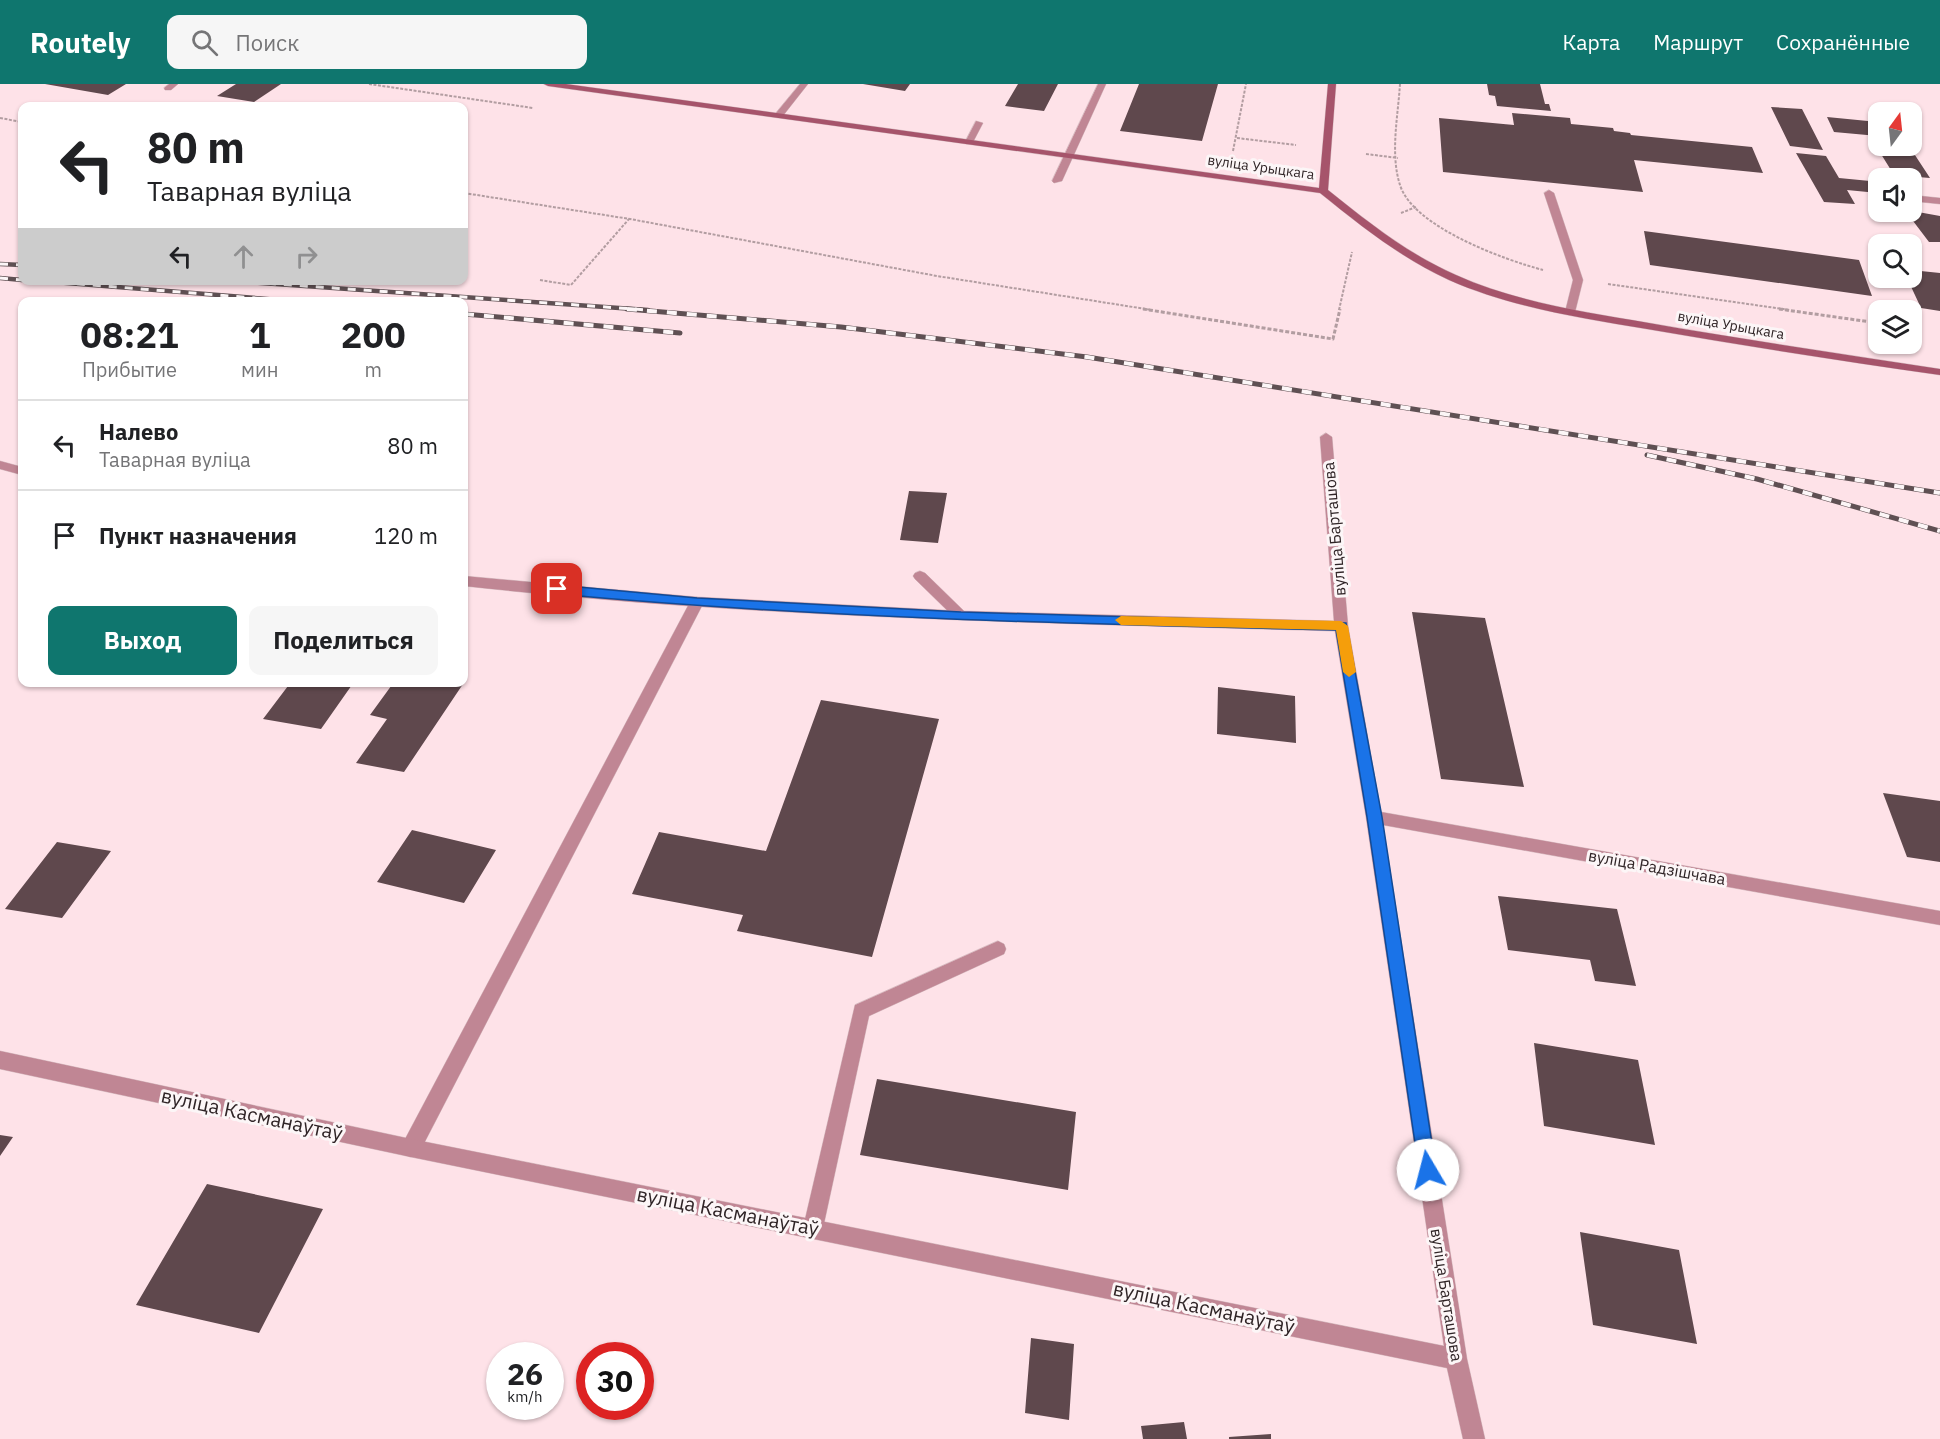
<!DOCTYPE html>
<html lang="ru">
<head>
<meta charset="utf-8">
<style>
	body { margin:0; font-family:"IBM Plex Sans",sans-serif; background:#f6f6f6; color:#202124; height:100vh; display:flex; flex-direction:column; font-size:22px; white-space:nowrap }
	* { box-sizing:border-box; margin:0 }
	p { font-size:20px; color:#757577 }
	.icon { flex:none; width:33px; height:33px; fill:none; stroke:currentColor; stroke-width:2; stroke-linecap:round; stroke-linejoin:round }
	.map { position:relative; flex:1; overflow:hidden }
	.side { position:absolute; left:18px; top:213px; width:450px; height:390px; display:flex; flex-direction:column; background:#fff; border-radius:12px; box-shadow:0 2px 4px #0004 }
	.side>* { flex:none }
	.top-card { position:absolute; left:18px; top:18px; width:450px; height:183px; border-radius:12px; box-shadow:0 2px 4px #0004; background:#fff; color:#202124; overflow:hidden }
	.needle { width:39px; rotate:15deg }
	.controls { position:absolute; left:1868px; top:18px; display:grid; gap:12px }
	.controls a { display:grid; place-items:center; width:54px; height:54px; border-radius:12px; background:#fff; box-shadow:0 2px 4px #0004; font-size:30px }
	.speed { position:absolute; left:486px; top:1258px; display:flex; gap:12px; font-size:30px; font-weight:700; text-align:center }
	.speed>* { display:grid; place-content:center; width:78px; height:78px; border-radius:50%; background:#fff; box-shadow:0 2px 4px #0004; line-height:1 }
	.speed small { font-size:15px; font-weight:400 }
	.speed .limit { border:9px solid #d22; background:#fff; color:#111 }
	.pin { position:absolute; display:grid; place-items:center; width:51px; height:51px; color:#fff; margin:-26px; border-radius:12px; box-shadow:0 3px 9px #0006 }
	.me { position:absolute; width:66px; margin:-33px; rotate:352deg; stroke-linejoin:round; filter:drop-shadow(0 0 4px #0008) }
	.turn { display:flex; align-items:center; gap:21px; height:126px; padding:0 30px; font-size:27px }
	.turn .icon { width:78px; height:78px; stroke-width:2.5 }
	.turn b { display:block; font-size:42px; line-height:51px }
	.lanes { display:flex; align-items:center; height:57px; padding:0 30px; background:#0003; justify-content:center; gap:30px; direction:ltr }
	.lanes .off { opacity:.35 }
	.eta { display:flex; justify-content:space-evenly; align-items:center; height:102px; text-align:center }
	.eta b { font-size:36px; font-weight:800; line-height:42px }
	.button { display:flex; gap:12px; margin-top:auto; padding:12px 30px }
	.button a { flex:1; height:69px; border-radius:12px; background:#0f766e; color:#fff; font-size:24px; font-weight:800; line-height:69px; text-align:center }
	.button a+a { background:#f6f6f6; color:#202124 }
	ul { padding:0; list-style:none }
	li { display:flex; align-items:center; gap:18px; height:90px; padding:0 30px; border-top:2px solid #e0e0e0 }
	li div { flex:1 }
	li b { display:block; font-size:22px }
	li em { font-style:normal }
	header { display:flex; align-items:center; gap:36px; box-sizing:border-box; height:84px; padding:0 30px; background:#0f766e; color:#fff }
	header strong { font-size:28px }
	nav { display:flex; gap:33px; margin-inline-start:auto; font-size:21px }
	.search { width:420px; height:54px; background:#f6f6f6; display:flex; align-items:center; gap:15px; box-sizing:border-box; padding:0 21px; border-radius:12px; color:#757577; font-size:22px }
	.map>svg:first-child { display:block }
</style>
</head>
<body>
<header>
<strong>Routely</strong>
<div class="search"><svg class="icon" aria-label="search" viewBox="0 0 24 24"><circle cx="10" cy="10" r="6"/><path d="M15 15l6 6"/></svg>Поиск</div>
<nav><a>Карта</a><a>Маршрут</a><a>Сохранённые</a></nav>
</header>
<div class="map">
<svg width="1940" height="1355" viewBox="0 0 1940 1355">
	<rect width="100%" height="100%" fill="#fee2e8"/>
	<path fill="#5f484d" d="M 45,0 L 126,0 L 108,11 Z
		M 236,0 L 281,0 L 254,18 L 217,12 Z
		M 863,0 L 910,0 L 905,7 Z
		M 1018,0 L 1058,0 L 1044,27 L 1005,22 Z
		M 1139,0 L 1218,0 L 1202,57 L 1120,47 Z
		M 1487,0 L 1540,0 L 1545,20 L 1549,20 L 1551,27 L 1497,22 L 1495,12 L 1489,11 Z
		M 1771,23 L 1802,25 L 1823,66 L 1790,62 Z
		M 1512,29 L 1570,34 L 1571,40 L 1613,44 L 1614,47 L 1630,49 L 1631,51 L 1752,63 L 1763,89 L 1634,76 L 1643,108 L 1443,88 L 1439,34 L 1514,41 Z
		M 1827,33 L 1878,38 L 1878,52 L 1834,48 Z
		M 1876,62 L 1911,65 L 1930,94 L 1894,91 Z
		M 1796,69 L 1826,72 L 1839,94 L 1870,97 L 1878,109 L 1847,106 L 1855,120 L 1824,118 Z
		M 1918,128 L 1940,132 L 1940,158 L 1929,158 L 1907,129 L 1919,130 Z
		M 1644,147 L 1859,176 L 1872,212 L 1650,181 Z
		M 1911,186 L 1940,189 L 1940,227 L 1921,224 L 1907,194 L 1911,194 Z
		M 909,407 L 947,409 L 938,459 L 900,456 Z
		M 1412,528 L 1485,534 L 1524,703 L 1441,695 Z
		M 291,598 L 354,598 L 321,645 L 263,635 Z
		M 394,598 L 463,600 L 404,688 L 356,679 L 387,635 L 370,631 Z
		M 1218,603 L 1295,612 L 1296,659 L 1217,650 Z
		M 821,616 L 939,635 L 872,873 L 737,847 L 743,831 L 632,810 L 659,748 L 766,767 Z
		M 1883,709 L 1940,717 L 1940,778 L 1907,773 Z
		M 412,746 L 496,766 L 464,819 L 377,798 Z
		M 57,758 L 111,767 L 62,834 L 5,825 Z
		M 1498,812 L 1617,825 L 1636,902 L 1595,897 L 1590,876 L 1508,866 Z
		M 1534,959 L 1638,976 L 1655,1061 L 1544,1042 Z
		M 877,995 L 1076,1028 L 1068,1106 L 860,1071 Z
		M 0,1051 L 13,1053 L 0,1072 Z
		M 207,1100 L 323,1125 L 259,1249 L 136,1221 Z
		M 1580,1148 L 1679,1166 L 1697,1260 L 1593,1241 Z
		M 1031,1254 L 1074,1260 L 1069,1336 L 1025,1329 Z
		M 1184,1338 L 1187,1355 L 1143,1355 L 1141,1342 Z
		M 1271,1350 L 1271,1355 L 1229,1355 L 1229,1353 Z"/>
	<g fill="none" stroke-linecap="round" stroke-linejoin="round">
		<defs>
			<path id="lane" d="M 169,0 L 178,0 L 171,6 L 165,6 L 164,4 Z
				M 800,0 L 808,0 L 782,33 L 776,33 L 776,29 Z
				M 1098,0 L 1106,0 L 1062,97 L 1054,99 L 1052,97 Z
				M 976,37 L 983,39 L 972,60 L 966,60 L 965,58 Z
				M 1549,106 L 1554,109 L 1583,196 L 1575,228 L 1570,231 L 1565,228 L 1573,196 L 1544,109 Z
				M 1911,111 L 1940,114 L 1940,120 L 1911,117 Z
				M 920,487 L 925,489 L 966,529 L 968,532 L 966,535 L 956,535 L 915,495 L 913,492 L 915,489 Z
				M 697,513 L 704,518 L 418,1071 L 411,1073 L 404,1071 L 402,1064 L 404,1057 L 690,518 Z
				M 998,857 L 1004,860 L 1006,865 L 1004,870 L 869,932 L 823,1144 L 820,1151 L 813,1154 L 806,1151 L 803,1144 L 855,921 Z"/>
			<path id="street" d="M 1326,349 L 1332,353 L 1348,542 L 1381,728 L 1940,827 L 1940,841 L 1383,741 L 1467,1275 L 1485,1355 L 1463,1355 L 1447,1284 L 411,1073 L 0,985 L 0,967 L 411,1055 L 1444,1262 L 1366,733 L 1335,547 C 1044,539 753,534 464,502 L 464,492 L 697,513 L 961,527 L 1334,537 L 1320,353 Z
				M 0,377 L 22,383 L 22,391 L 0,385 Z"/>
			<path id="secondary" d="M 544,0 L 566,0 L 1319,104 L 1328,0 L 1336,0 L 1328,106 C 1368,138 1408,170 1456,191 C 1516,218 1584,228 1649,239 C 1746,256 1843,270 1940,285 L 1940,291 C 1842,277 1745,262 1647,245 C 1581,234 1510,223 1449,196 C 1401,174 1361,142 1320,109 L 548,2 Z"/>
		</defs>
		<use href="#lane" stroke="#d9c0c5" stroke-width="1"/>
		<use href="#street" stroke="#d9c0c5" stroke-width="1"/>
		<use href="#secondary" stroke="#d9c0c5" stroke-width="1"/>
		<path stroke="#b29da1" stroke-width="2" stroke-dasharray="3 1.5" stroke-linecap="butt" d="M 369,0 L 533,24
			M 1400,0 C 1398,32 1390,70 1400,101 C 1413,143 1505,176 1543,186
			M 0,34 L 22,38
			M 1237,54 L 1296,61
			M 1233,67 L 1246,0
			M 1366,70 L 1398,74
			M 464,109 L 630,135 L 937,192 L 1152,226
			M 1401,129 L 1416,123
			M 540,196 L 571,201 L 629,135
			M 1608,200 L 1790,226
			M 1339,226 L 1352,168"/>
		<path stroke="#b29da1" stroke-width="3" stroke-dasharray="4 2" stroke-linecap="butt" d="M 1143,225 L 1333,255 L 1340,225
			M 1779,225 L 1878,239"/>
		<use href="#lane" fill="#c08694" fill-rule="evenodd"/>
		<use href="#street" fill="#c08694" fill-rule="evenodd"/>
		<use href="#secondary" fill="#a6546b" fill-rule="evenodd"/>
		<defs>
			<path id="rail-far1" d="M 0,180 L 22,181
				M 0,194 L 22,196
				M 29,196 L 305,218
				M 220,196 L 648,226"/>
			<path id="rail" d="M 627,225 L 841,243 L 1087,273 L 1940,409
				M 464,230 L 680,249
				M 1647,371 L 1757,395 L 1940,447"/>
		</defs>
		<use href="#rail-far1" stroke="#5f5053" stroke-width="4.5"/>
		<use href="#rail" stroke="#5f5053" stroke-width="5"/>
		<use href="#rail-far1" stroke="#fcf6f7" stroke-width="3" stroke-dasharray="8" stroke-linecap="butt"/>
		<use href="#rail" stroke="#fcf6f7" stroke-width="4" stroke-dasharray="10" stroke-linecap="butt"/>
	</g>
	<path fill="#1a73e8" stroke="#114b97" stroke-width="1.5" d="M 557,501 L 697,514 L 961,528 L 1346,539 L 1382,733 L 1436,1086 L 1434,1092 L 1428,1095 L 1422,1092 L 1419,1086 L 1367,733 L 1336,546 C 1076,540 816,534 557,510 L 551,505 Z"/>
	<path fill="#f59e0b" d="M 1121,532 L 1341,537 L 1348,542 L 1356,588 L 1349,593 L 1343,588 L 1336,546 L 1121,541 L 1115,536 Z"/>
	<g text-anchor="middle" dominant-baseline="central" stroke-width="6" stroke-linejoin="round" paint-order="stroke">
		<g font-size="14" fill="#2f2426" stroke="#fcf6f7">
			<text transform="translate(1261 83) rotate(8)">вуліца Урыцкага</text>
			<text transform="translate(1731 241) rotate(10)">вуліца Урыцкага</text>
		</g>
		<g font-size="16" fill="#2f2426" stroke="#fcf6f7">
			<text transform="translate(1334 445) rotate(-95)">вуліца Барташова</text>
			<text transform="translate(1657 783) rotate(10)">вуліца Радзішчава</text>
			<text transform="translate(1447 1211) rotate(81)">вуліца Барташова</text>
		</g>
		<g font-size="20" fill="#2f2426" stroke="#fcf6f7">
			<text transform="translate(252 1030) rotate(12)">вуліца Касманаўтаў</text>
			<text transform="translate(728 1127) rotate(11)">вуліца Касманаўтаў</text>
			<text transform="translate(1204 1223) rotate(12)">вуліца Касманаўтаў</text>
		</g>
	</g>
</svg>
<div class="controls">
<a><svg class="needle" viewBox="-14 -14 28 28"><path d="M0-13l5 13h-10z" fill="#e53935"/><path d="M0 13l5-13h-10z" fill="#757577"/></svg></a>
<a><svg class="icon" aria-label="sound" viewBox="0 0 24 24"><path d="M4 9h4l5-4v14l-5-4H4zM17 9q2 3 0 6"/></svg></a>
<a><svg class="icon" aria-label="search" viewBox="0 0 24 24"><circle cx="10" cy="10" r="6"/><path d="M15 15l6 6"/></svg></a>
<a><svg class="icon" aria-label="layers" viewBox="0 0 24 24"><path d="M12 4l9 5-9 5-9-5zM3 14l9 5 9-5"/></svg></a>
</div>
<div class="speed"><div>26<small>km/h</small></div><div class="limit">30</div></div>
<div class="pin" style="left:557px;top:505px;background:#d93025"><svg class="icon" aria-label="arrive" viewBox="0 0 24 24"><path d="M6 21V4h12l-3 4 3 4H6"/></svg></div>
<svg class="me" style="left:1428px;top:1086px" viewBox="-20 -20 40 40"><circle r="19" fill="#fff"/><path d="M0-13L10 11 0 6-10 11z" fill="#1a73e8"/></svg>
<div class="top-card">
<div class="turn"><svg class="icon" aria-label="left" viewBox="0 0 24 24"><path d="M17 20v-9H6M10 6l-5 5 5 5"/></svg><div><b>80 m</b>Таварная вуліца</div></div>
<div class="lanes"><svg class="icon" aria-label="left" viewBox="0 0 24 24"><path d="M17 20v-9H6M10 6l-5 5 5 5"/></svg><svg class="icon off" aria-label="ahead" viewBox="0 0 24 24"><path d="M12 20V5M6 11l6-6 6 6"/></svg><svg class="icon off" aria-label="right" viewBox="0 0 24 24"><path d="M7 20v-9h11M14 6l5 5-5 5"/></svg></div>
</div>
<section class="side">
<div class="eta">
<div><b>08:21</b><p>Прибытие</p></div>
<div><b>1</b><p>мин</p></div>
<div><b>200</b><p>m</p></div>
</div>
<ul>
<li><svg class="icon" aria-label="left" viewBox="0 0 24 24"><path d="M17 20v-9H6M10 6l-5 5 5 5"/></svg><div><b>Налево</b><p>Таварная вуліца</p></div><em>80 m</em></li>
<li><svg class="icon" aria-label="arrive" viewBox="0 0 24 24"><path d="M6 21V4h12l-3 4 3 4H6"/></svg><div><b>Пункт назначения</b></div><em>120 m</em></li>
</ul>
<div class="button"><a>Выход</a><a>Поделиться</a></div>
</section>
</div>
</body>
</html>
